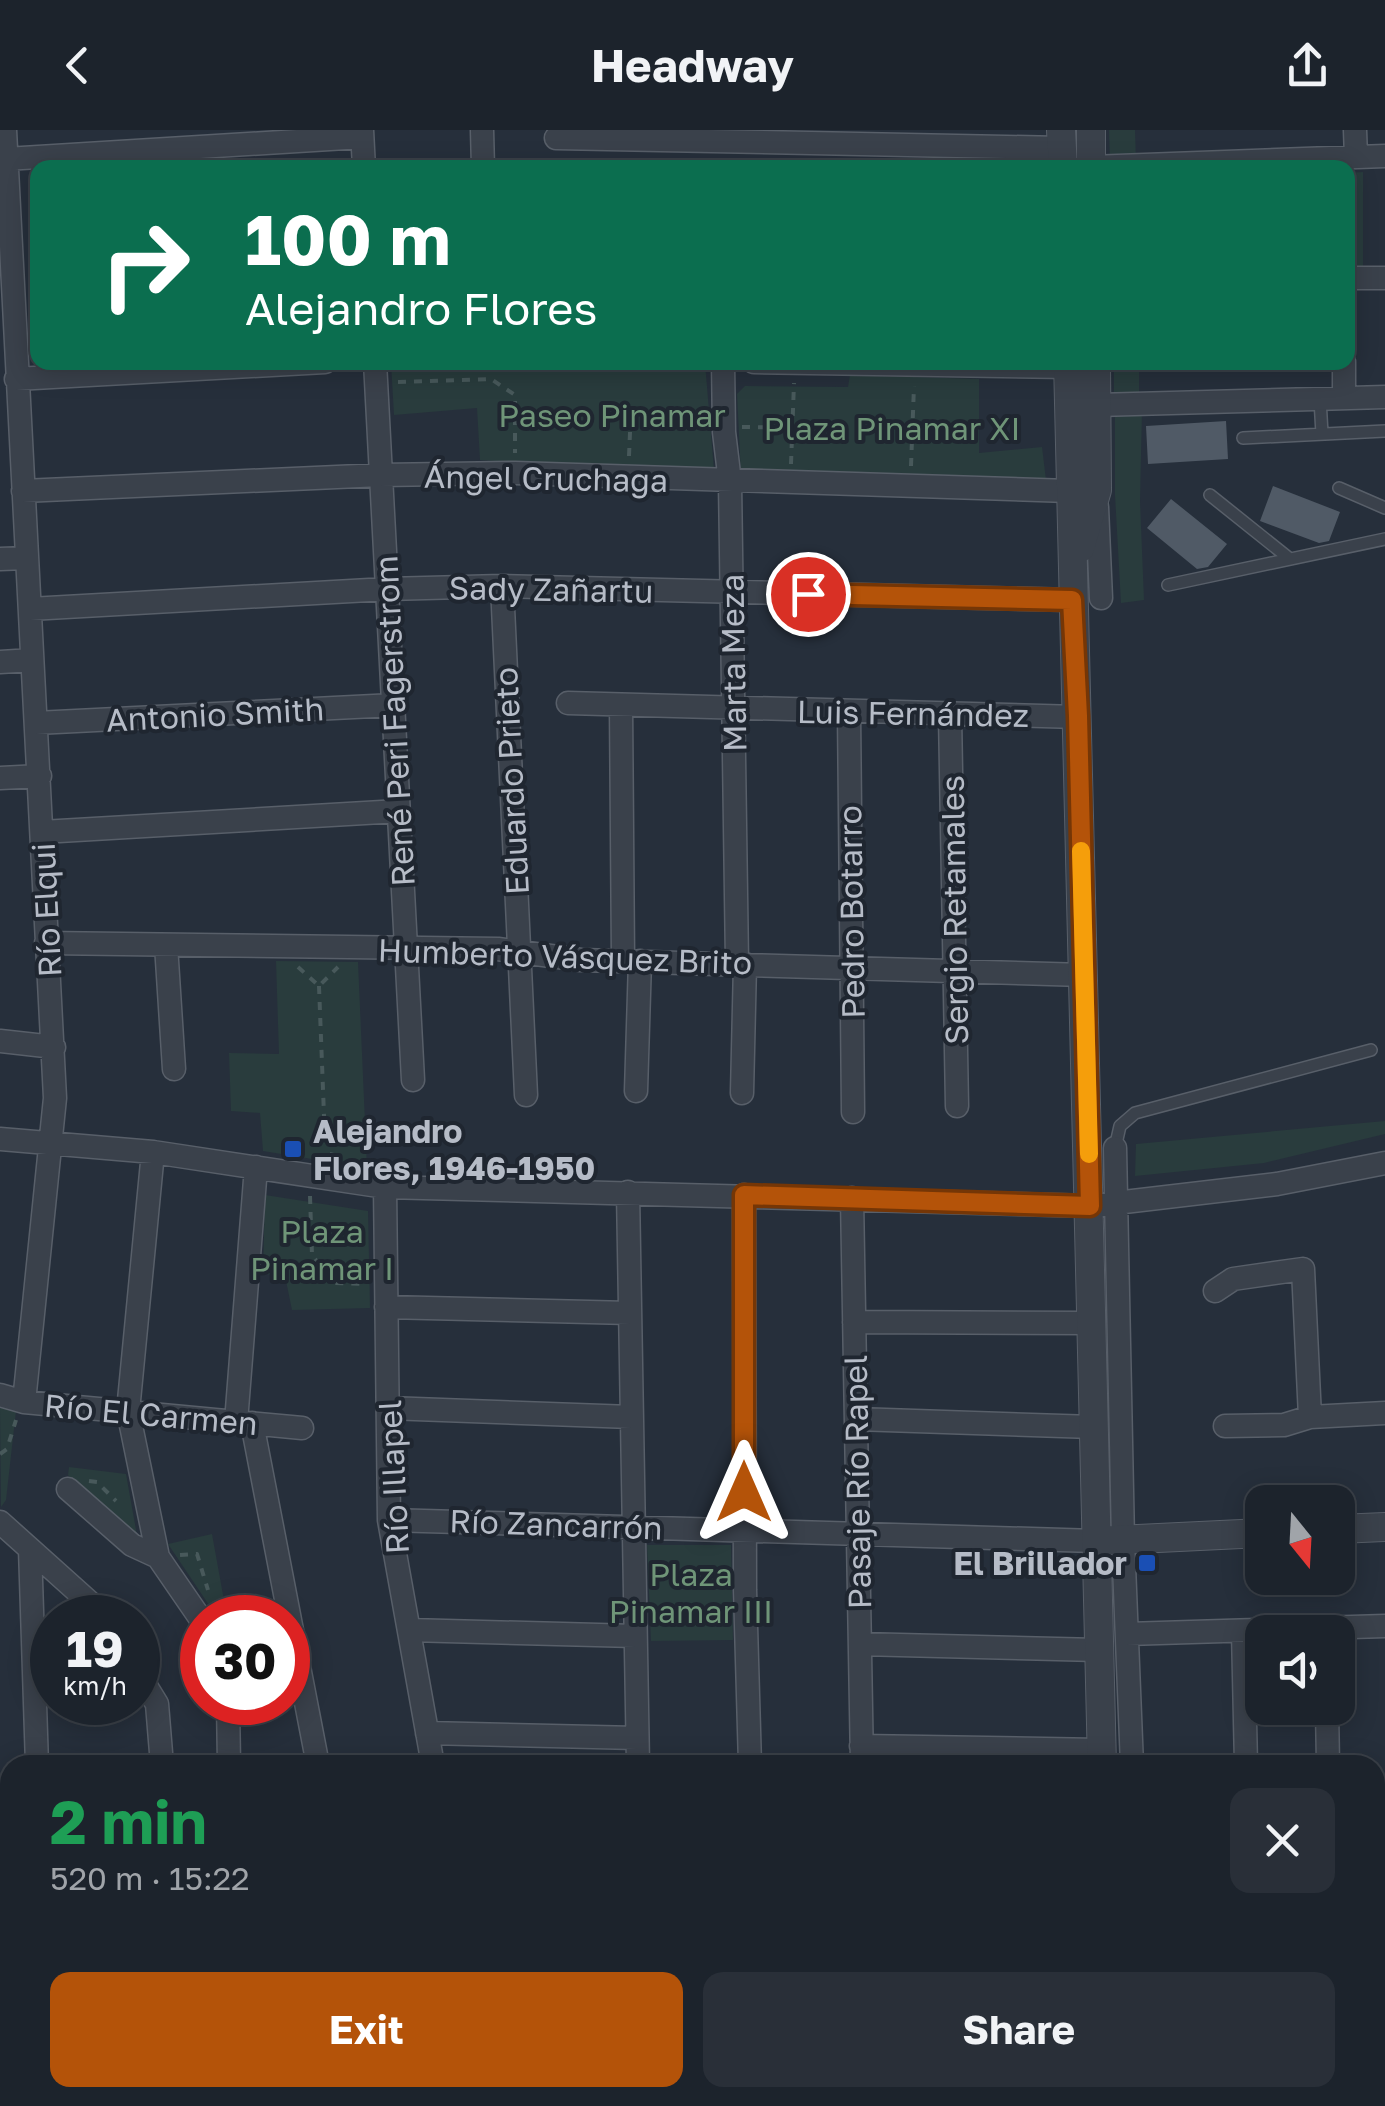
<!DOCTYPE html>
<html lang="en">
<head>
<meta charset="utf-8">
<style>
	body { margin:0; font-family:"Golos Text",sans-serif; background:#292f38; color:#f1f3f6; height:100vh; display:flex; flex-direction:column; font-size:38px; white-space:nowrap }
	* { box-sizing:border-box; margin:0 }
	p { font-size:32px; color:#a0a4a9 }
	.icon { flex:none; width:55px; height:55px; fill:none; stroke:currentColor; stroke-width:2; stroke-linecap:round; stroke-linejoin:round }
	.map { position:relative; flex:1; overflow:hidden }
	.side { position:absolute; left:0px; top:1625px; width:1385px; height:352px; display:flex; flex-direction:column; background:#1c232c; border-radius:30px 30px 0 0; box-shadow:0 5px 25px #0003,0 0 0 2px #3a4048 }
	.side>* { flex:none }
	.guide { position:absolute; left:30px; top:30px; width:1325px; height:210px; border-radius:20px; box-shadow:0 5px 25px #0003,0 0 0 2px #3a4048; background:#0b6e4f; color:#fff; overflow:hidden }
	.needle { width:65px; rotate:162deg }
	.controls { position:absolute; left:1245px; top:1355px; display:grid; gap:20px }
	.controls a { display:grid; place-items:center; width:110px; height:110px; border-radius:20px; background:#1c232c; box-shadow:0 5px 25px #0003,0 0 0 2px #3a4048; font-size:50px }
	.speed { position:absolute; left:30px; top:1465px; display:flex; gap:20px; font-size:50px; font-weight:700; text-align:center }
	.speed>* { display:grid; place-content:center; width:130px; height:130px; border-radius:50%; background:#1c232c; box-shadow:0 5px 25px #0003,0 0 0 2px #3a4048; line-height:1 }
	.speed small { font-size:25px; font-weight:400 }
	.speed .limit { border:15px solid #d22; background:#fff; color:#111 }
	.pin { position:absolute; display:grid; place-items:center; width:85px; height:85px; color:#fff; margin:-42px; border:5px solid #fff; border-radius:50%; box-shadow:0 2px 10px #0007 }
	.me { position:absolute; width:110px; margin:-55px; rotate:0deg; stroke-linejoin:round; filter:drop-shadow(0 0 8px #0008) }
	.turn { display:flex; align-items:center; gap:35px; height:210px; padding:0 50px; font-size:45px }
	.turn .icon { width:130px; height:130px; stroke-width:2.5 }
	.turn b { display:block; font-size:70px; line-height:85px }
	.round { display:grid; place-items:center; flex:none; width:105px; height:105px; border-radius:20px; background:#292f38 }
	.summary { display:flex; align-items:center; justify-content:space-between; height:170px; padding:0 50px }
	h1 { font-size:60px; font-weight:700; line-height:75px; color:#1e9e55 }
	.action { display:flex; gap:20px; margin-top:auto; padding:20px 50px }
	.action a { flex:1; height:115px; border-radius:20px; background:#b45309; color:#fff; font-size:40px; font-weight:700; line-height:115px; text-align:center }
	.action a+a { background:#292f38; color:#f1f3f6 }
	header { display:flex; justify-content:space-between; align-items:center; height:130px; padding:0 50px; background:#1c232c; font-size:45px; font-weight:700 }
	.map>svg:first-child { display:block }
</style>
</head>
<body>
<header><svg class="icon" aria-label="back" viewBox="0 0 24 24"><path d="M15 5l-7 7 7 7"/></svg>Headway<svg class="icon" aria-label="share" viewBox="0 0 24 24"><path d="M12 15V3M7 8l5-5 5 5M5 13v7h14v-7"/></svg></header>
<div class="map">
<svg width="1385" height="1976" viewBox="0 0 1385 1976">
	<rect width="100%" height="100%" fill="#262f3b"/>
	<path fill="#293c3d" d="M 1109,0 L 1135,0 L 1136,31 L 1110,32 Z
		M 1363,42 L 1363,138 L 1348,138 L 1348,43 Z
		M 391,233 L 705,233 L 714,340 L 629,340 L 480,330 L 477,278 L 394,285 Z
		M 1114,233 L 1139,233 L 1139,267 L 1114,268 Z
		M 850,245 L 979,249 L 979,323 L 1042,317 L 1046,350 L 741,345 L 737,264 L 745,256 L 848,257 Z
		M 1142,280 L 1140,371 L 1144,470 L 1121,473 L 1115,365 L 1115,281 Z
		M 276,831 L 358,832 L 367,1038 L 263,1021 L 260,983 L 231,981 L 229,923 L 279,924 Z
		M 1385,991 L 1385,1004 L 1264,1033 L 1135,1046 L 1136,1014 Z
		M 265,1065 L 368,1081 L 370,1178 L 292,1180 L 285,1146 L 263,1144 Z
		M 0,1277 L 16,1281 L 6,1370 L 1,1377 Z
		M 69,1337 L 126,1344 L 138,1411 L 76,1353 L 68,1345 Z
		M 212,1404 L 227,1487 L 217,1487 L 168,1414 Z
		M 647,1415 L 731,1415 L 733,1510 L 651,1511 Z"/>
	<path fill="#505a66" d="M 1226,291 L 1228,329 L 1148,334 L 1146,296 Z
		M 1273,356 L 1340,382 L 1329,411 L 1319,413 L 1260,391 Z
		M 1171,369 L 1227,414 L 1208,437 L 1197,439 L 1147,398 Z"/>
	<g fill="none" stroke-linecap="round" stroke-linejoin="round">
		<defs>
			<path id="service" d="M 1320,269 L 1322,304
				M 1243,308 L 1385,301
				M 1339,358 L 1385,378
				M 1210,365 L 1290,429
				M 1168,455 L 1385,409
				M 1115,1018 L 1120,996 L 1135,983 L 1371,920"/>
			<path id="minor" d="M 5,0 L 55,968 L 24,1272
				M 362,0 L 364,38
				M 482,0 L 483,38
				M 1355,0 L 1356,27
				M 556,8 L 1062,18
				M 6,29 L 362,7
				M 1091,37 L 1385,26
				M 1348,148 L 1385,148
				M 375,232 L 413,950
				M 723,232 L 724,302 L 730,352 L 737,833
				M 754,232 L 1068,237
				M 1344,232 L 1344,268
				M 16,249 L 325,232
				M 1097,275 L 1385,267
				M 23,361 L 381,345 L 515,343 L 1069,361
				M 1097,377 L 1101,468
				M 0,429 L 27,428
				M 502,456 L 526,965
				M 30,479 L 387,459 L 502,456 L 1072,470
				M 0,532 L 32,530
				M 568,573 L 1078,587
				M 621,575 L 623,830
				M 849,582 L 853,982
				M 950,585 L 957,976
				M 36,593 L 394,575
				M 0,648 L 40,646
				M 42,702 L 399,681
				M 46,813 L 498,819 L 581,830 L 1084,845
				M 166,815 L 174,939
				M 0,911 L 54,917
				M 636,961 L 640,831
				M 742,963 L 745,834
				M 0,1009 L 153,1022 L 385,1057 L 1090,1076 L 1277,1054 L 1385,1033
				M 1115,1018 L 1123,1410 L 1132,1635
				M 153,1022 L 128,1281 L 158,1427 L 202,1491
				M 385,1057 L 389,1390 L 433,1635
				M 628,1062 L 638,1635
				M 744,1065 L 745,1460 L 750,1635
				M 852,1068 L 862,1635
				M 1215,1161 L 1233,1149 L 1303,1139 L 1310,1287
				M 386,1177 L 630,1183
				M 854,1192 L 1091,1193
				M 0,1265 L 24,1272 L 302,1298
				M 388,1278 L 631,1287
				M 856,1289 L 1093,1297
				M 236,1292 L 256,1037
				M 252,1293 L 318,1635
				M 1225,1296 L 1284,1295 L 1310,1287 L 1385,1283
				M 68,1359 L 132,1415 L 158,1427
				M 389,1390 L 1096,1411
				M 0,1392 L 97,1479 L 102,1488
				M 30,1419 L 37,1635
				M 409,1500 L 635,1506
				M 1243,1502 L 1246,1635
				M 1127,1504 L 1385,1496
				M 860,1514 L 1098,1520
				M 138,1543 L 157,1574 L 162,1635
				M 228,1572 L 229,1635
				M 1327,1578 L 1328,1635
				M 427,1603 L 637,1608
				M 861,1616 L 1101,1620
				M 0,1738 L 10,1739
				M 1080,1976 L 1081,1968"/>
			<path id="tertiary" d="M 1061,0 L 1063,38
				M 1091,0 L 1091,38
				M 1068,232 L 1102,1635
				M 1080,418 L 1097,360 L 1096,232
				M 1338,1399 L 1385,1397
				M 1096,1411 L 1262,1403
				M 1375,1804 L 1385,1801"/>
			<path id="secondary" d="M 467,1968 L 861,1968
				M 1209,1968 L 1222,1976
				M 72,1976 L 76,1968"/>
		</defs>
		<use href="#service" stroke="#585f69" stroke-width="14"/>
		<use href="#minor" stroke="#585f69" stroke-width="25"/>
		<use href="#tertiary" stroke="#585f69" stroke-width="30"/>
		<use href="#secondary" stroke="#585f69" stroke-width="32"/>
		<path stroke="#48595b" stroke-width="4" stroke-dasharray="8 8" stroke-linecap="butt" d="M 398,252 L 491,249 L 515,265 L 515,323
			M 602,280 L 703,282
			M 742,297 L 817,298
			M 629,326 L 631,280
			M 791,334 L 794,253
			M 911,336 L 914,256
			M 298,837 L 319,856 L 338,837
			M 319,856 L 325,1011 L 335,1012 L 331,1027
			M 310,1066 L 312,1125 L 334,1153 L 364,1154
			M 0,1324 L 7,1319 L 16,1290
			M 89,1351 L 97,1352 L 116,1371
			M 180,1425 L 197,1424 L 208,1460
			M 0,1886 L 10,1888
			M 0,1962 L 10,1962"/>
		<use href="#service" stroke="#3a414b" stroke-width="11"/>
		<use href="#minor" stroke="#3a414b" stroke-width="22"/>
		<use href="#tertiary" stroke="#3a414b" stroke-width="28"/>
		<use href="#secondary" stroke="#48515e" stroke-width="30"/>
	</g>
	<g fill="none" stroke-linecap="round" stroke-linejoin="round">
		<defs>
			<path id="route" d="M 744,1362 L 744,1065 L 1090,1076 L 1078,586 L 1072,470 L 808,464"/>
		</defs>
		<use href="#route" stroke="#753606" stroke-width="25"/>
		<use href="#route" stroke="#b45309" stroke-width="18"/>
		<path stroke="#f59e0b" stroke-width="18" d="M 1081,721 L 1089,1024"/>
	</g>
	<g fill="#1a4fb4" stroke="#1f2630" stroke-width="4">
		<rect x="283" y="1009" width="20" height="20" rx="5"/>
		<rect x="1137" y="1423" width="20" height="20" rx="5"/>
	</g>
	<g text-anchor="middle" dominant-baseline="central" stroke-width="8" stroke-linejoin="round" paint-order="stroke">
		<g font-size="32" fill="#6f9578" stroke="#1f2630">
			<text x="612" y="285">Paseo Pinamar</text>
			<text x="892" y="298">Plaza Pinamar XI</text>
			<text x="322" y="1101">Plaza<tspan x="322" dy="37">Pinamar I</tspan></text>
			<text x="691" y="1444">Plaza<tspan x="691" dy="37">Pinamar III</tspan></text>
		</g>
		<g font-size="32" fill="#b6bcc7" stroke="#1f2630">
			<text transform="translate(546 348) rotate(1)">Ángel Cruchaga</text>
			<text transform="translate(551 459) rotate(1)">Sady Zañartu</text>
			<text transform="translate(733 533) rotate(-91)">Marta Meza</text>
			<text transform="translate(913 583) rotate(1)">Luis Fernández</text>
			<text transform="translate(215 584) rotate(-3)">Antonio Smith</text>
			<text transform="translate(394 591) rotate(-93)">René Peri Fagerstrom</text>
			<text transform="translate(511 651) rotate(-93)">Eduardo Prieto</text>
			<text transform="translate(46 780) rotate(-93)">Río Elqui</text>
			<text transform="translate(954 780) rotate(-91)">Sergio Retamales</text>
			<text transform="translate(851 782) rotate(-91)">Pedro Botarro</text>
			<text transform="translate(565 826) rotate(2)">Humberto Vásquez Brito</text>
			<text transform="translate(151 1284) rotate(5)">Río El Carmen</text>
			<text transform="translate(393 1347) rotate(-93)">Río Illapel</text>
			<text transform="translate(857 1352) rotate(-91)">Pasaje Río Rapel</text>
			<text transform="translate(556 1394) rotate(2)">Río Zancarrón</text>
		</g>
		<g font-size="32" font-weight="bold" fill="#b6bcc7" stroke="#1f2630" text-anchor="start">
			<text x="313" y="1001">Alejandro<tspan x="313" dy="37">Flores, 1946-1950</tspan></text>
			<text x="1127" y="1433" text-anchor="end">El Brillador</text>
		</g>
	</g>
</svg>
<div class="controls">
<a><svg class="needle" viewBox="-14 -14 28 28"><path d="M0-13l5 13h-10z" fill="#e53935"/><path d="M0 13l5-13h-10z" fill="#a0a4a9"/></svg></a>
<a><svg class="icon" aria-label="sound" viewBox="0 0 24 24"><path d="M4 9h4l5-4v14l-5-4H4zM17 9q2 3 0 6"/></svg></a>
</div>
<div class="speed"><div>19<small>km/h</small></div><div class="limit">30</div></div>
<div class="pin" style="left:808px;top:464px;background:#d93025"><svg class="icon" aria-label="arrive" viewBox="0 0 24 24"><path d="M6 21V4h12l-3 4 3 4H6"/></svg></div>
<svg class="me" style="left:744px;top:1362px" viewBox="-20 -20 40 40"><path d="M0-17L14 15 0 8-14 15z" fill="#b45309" stroke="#fff" stroke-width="4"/></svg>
<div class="guide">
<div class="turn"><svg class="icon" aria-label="right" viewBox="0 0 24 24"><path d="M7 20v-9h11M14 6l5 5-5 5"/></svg><div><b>100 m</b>Alejandro Flores</div></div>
</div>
<section class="side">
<div class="summary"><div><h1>2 min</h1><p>520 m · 15:22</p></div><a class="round"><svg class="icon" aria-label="close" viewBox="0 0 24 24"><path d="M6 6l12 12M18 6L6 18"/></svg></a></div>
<div class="action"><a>Exit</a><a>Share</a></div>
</section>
</div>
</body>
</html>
